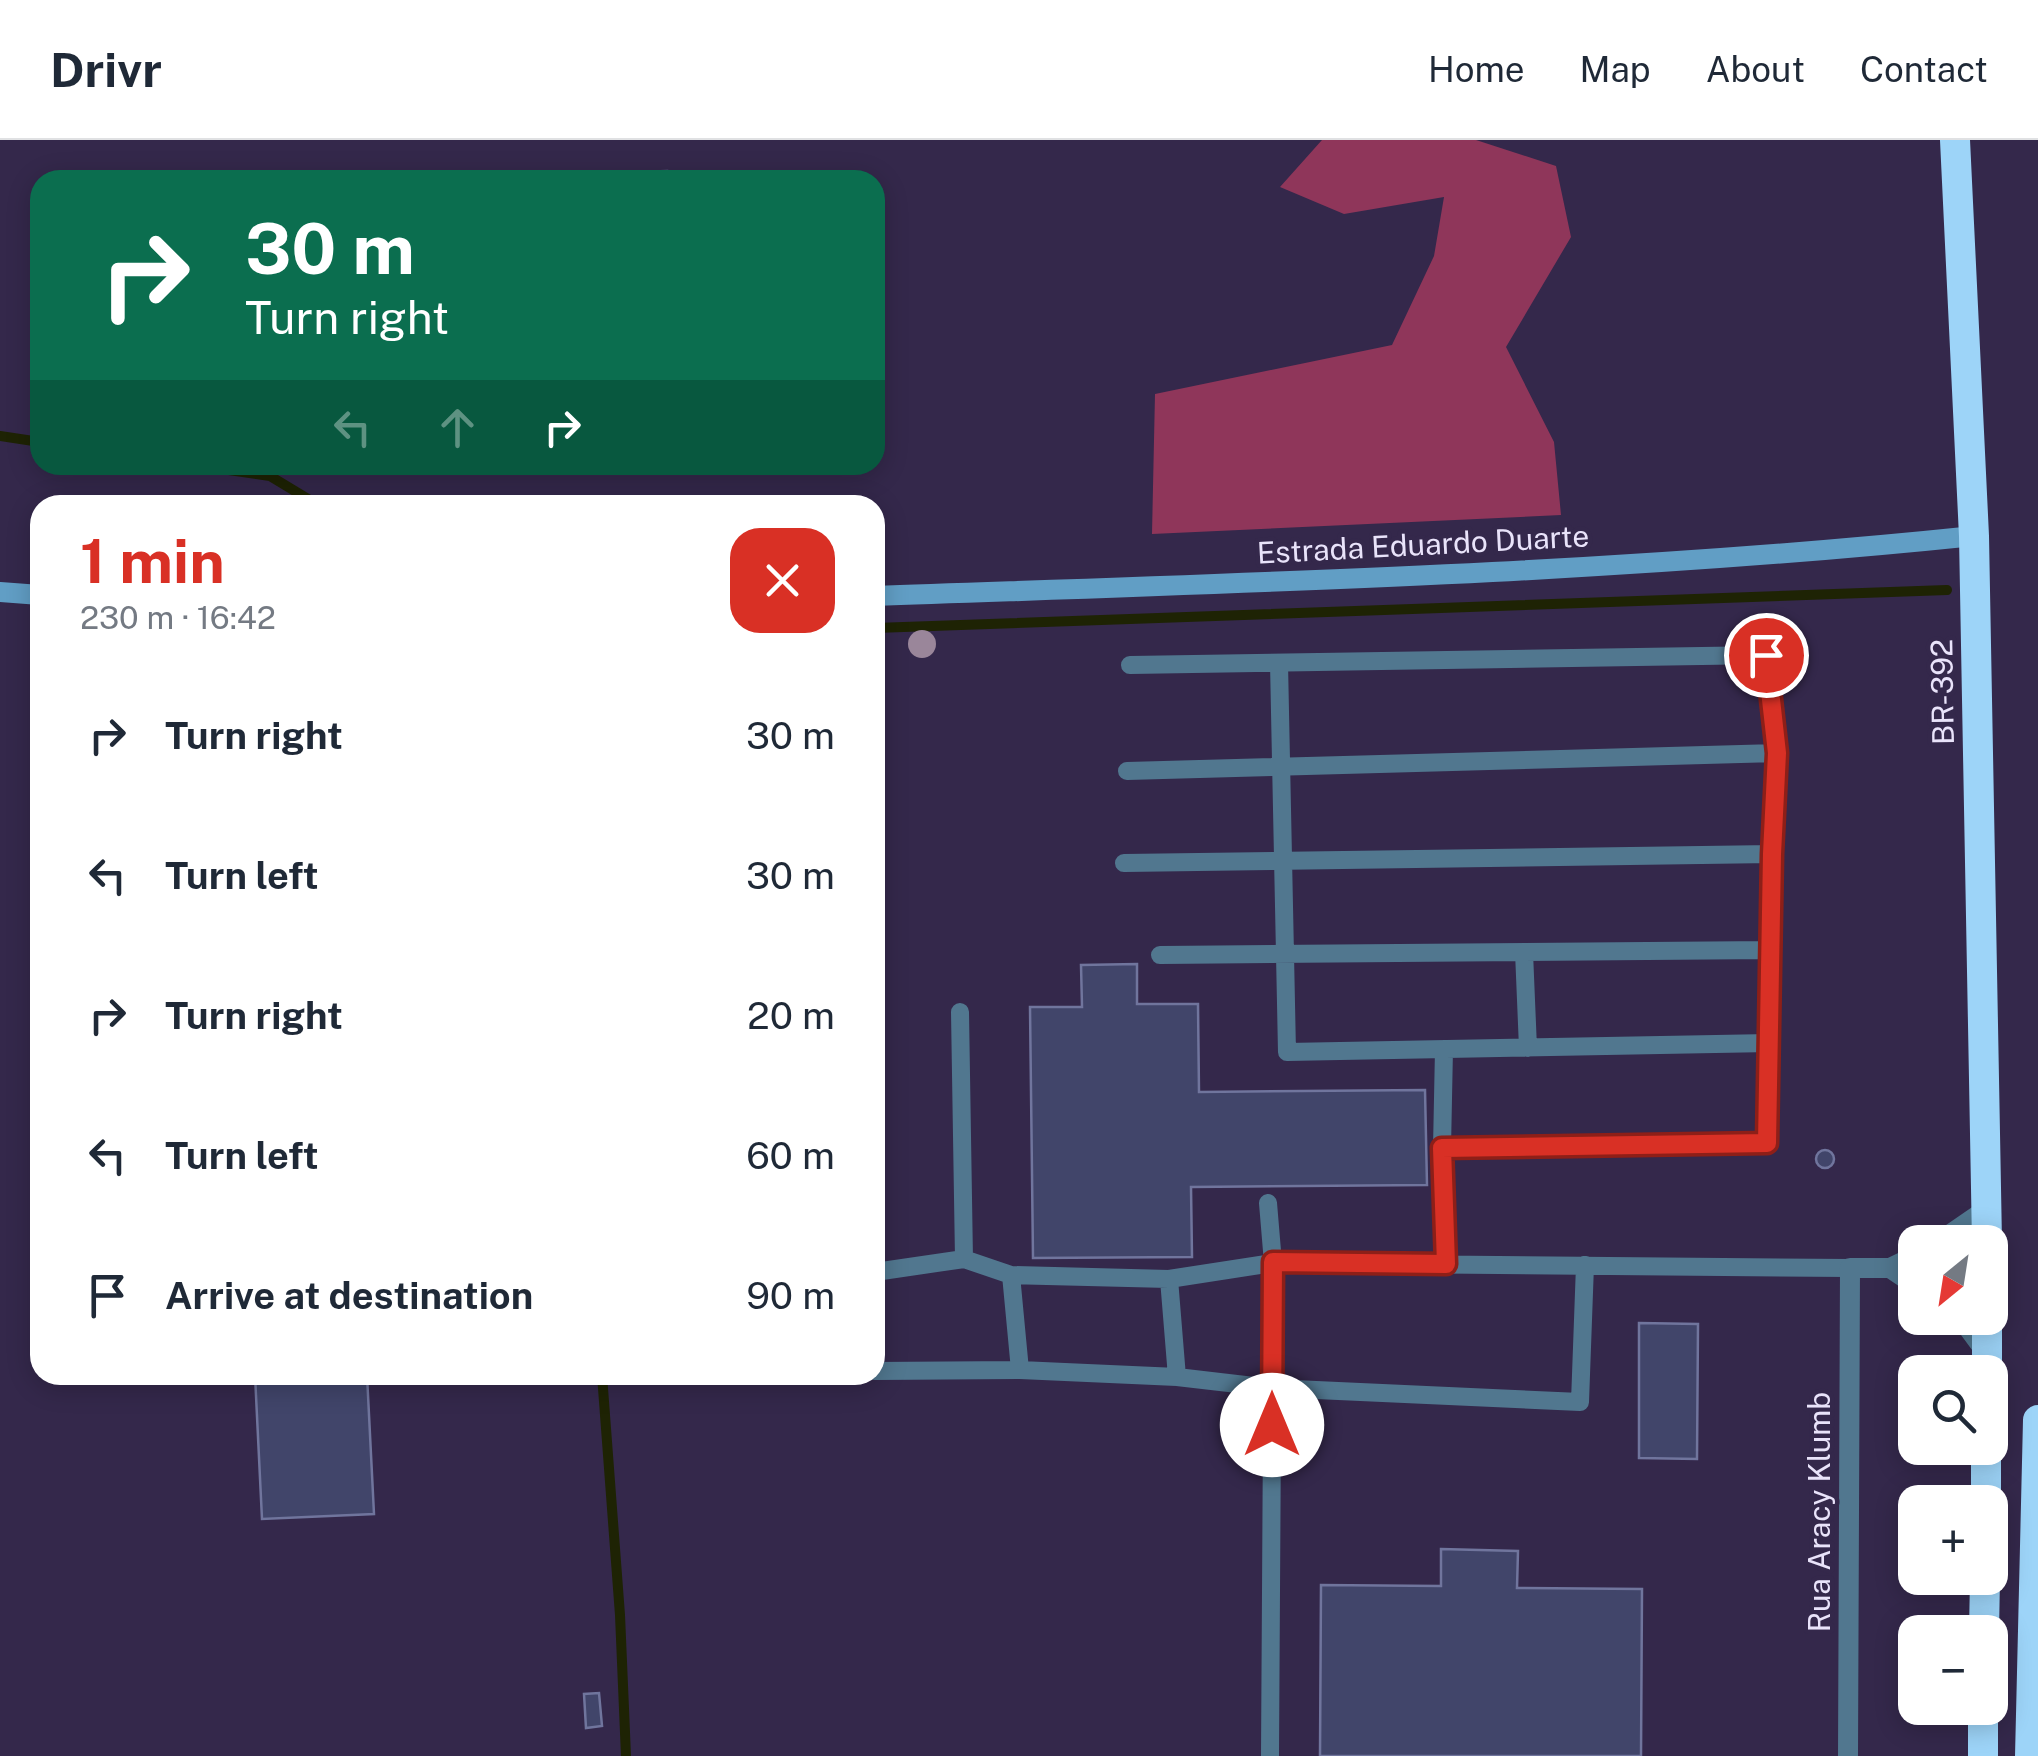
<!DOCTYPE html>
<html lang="en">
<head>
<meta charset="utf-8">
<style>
	body { margin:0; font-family:"Public Sans",sans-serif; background:#f2f2f3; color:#1f2937; height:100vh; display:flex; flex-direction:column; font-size:38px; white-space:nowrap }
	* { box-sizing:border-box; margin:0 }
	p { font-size:32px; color:#747a83 }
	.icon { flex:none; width:55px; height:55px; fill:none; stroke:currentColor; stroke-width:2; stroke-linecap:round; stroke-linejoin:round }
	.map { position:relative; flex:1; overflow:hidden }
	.drawer { position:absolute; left:30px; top:355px; width:855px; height:890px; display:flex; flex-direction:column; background:#fff; border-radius:30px; box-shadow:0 5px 25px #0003 }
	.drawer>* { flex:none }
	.top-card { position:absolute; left:30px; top:30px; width:855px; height:305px; border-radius:30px; box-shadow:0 5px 25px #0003; background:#0b6e4f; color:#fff; overflow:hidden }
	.needle { width:65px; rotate:210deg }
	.tools { position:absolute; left:1898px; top:1085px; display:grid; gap:20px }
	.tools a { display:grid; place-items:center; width:110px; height:110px; border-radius:20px; background:#fff; box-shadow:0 5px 25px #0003; font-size:50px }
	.pin { position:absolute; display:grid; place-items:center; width:85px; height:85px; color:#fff; margin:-42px; border:5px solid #fff; border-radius:50%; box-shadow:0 2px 10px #0007 }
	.me { position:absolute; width:110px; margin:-55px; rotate:0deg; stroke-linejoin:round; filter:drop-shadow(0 0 8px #0008) }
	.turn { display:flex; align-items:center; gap:35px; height:210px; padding:0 50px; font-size:45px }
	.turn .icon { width:130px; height:130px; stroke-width:2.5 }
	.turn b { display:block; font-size:70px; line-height:85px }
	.lanes { display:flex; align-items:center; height:95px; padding:0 50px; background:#0003; justify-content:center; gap:50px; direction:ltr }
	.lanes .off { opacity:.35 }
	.round { display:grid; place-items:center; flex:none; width:105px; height:105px; border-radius:30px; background:#f2f2f3 }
	.summary { display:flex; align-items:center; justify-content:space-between; height:170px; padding:0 50px }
	h1 { font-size:60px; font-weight:700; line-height:75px; color:#d93025 }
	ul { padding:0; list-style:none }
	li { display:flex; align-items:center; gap:30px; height:140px; padding:0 50px }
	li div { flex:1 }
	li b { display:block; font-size:38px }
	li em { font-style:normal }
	header { display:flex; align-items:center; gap:60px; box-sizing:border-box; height:140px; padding:0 50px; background:#fff; border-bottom:2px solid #e0e1e3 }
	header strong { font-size:48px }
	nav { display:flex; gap:55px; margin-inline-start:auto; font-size:35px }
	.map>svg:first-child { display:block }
</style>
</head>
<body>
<header>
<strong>Drivr</strong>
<nav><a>Home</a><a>Map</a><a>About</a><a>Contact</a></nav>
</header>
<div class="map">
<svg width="2038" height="1616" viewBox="0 0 2038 1616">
	<rect width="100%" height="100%" fill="#34284b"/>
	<path fill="#8f365a" d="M 1322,0 L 1476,0 L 1556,26 L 1571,97 L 1506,207 L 1554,302 L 1561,375 L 1152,394 L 1155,254 L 1392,205 L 1434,116 L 1444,57 L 1344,74 L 1280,47 Z"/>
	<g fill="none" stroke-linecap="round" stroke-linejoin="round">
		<path stroke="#1e2304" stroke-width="10" d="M 0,296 L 40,302
			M 194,325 L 270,336 L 318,365
			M 875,488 L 1947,450
			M 602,1235 L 620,1475 L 626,1616"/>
	</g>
	<path fill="#41456a" stroke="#70759d" stroke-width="2.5" d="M 667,31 L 667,40 L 606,40 L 606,33 Z
		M 612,325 L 696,325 L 612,329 Z
		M 1137,824 L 1137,864 L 1198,864 L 1199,952 L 1425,950 L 1427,1045 L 1191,1047 L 1192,1117 L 1033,1118 L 1030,867 L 1082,867 L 1081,825 Z
		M1816 1019a9 9 0 1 1 18 0a9 9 0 1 1-18 0Z
		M 1639,1183 L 1698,1184 L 1697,1319 L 1639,1318 Z
		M 255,1235 L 367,1235 L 374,1374 L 262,1379 Z
		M 1441,1409 L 1518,1411 L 1517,1448 L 1642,1449 L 1641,1616 L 1320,1616 L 1321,1445 L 1441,1446 Z
		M 599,1553 L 602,1586 L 586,1588 L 584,1554 Z"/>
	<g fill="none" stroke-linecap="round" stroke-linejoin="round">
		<path stroke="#51778f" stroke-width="18" d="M 1279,523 L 1287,912 L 1770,903
			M 1130,525 L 1766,515 L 1777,613 L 1772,714 L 1767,1003 L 1442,1008
			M 1127,631 L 1777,613
			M 1124,723 L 1772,714
			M 1524,812 L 1528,908
			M 1160,815 L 1770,810
			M 960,872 L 964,1119
			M 1444,909 L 1442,1008 L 1446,1124
			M 1268,1063 L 1273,1123 L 1270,1616
			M 875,1132 L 964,1119 L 1011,1135 L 1169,1139 L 1273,1123 L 1850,1128
			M 1011,1135 L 1020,1230
			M 1169,1139 L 1177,1237
			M 875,1231 L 1020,1230 L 1177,1237 L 1272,1248 L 1580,1262 L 1585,1125"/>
		<path stroke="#51778f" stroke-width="20" d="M 1939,1102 L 1987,1069
			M 1890,1128 L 1915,1145
			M 1961,1178 L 1986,1212
			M 1848,1616 L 1850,1128 L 1890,1128 L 1915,1116"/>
		<path stroke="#619ec5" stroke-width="20" d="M 0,452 L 40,455
			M 875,456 C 1241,443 1609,434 1974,396"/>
		<path stroke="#9dd4f8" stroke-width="30" d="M 1955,0 L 1974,396 L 1987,1102
			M 1987,1232 L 1987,1178
			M 1986,1362 L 1986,1308
			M 1984,1492 L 1985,1438
			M 1983,1616 L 1983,1568
			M 2030,1616 L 2038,1280"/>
	</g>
	<circle fill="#9a869a" cx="922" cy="504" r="14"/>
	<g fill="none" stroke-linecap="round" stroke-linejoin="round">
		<defs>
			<path id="route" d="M 1272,1285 L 1273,1122 L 1446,1124 L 1442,1008 L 1767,1003 L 1772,714 L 1777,613 L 1766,515"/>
		</defs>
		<use href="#route" stroke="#8d1f18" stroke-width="25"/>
		<use href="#route" stroke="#d93025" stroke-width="18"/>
	</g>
	<g text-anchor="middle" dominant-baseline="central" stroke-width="9" stroke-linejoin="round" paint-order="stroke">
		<g font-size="30" fill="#e9e3fa" stroke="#34284b">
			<text transform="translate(1423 404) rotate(-3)">Estrada Eduardo Duarte</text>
			<text transform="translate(1942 552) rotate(-91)">BR-392</text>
			<text transform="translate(1819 1372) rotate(-90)">Rua Aracy Klumb</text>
		</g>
	</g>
</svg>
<div class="tools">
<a><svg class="needle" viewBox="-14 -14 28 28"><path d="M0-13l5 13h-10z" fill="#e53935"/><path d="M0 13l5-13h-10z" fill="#747a83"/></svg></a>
<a><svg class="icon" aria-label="search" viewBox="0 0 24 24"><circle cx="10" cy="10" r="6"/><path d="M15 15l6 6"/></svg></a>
<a>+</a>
<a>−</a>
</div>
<div class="pin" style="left:1766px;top:515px;background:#d93025"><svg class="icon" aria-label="arrive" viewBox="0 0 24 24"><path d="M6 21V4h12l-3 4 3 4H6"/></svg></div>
<svg class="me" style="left:1272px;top:1285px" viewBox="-20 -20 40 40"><circle r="19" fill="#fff"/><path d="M0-13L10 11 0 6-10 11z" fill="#d93025"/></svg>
<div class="top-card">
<div class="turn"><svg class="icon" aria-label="right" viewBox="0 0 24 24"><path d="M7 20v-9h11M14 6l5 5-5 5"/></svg><div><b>30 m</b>Turn right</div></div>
<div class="lanes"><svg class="icon off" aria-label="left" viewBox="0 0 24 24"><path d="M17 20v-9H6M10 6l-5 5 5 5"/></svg><svg class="icon off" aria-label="ahead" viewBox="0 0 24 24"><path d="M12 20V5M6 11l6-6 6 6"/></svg><svg class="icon" aria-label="right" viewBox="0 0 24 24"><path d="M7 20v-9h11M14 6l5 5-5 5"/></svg></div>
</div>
<section class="drawer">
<div class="summary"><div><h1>1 min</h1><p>230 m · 16:42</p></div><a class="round" style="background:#d93025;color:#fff"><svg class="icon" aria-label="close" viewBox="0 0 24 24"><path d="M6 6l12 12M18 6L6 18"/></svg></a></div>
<ul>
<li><svg class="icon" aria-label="right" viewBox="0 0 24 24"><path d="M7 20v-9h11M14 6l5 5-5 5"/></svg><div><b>Turn right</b></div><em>30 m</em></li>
<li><svg class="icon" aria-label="left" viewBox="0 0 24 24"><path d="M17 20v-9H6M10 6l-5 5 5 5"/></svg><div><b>Turn left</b></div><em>30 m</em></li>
<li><svg class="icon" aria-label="right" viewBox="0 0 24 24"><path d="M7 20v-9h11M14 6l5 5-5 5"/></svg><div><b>Turn right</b></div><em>20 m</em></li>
<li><svg class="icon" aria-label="left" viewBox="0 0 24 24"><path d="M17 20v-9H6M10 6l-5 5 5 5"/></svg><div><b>Turn left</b></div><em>60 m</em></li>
<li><svg class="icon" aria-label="arrive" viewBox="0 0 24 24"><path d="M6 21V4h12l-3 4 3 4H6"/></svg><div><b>Arrive at destination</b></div><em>90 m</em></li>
</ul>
</section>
</div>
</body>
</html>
